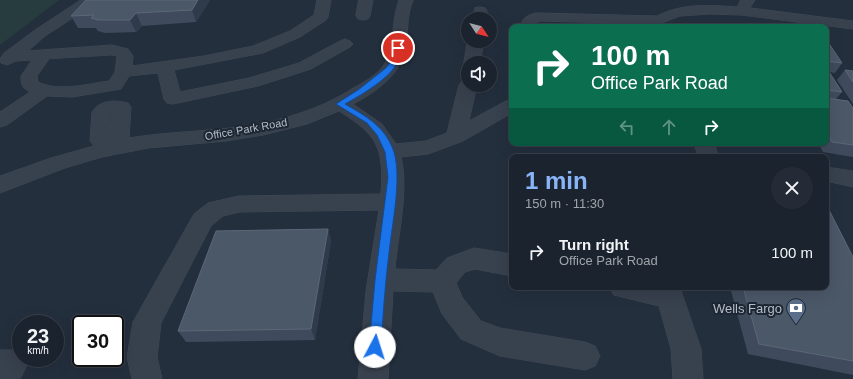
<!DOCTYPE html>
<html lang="en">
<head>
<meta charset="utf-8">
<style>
	body { margin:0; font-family:Arial,sans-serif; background:#242b36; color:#f1f3f6; height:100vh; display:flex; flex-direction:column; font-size:15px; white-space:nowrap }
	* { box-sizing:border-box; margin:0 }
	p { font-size:13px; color:#a0a4aa }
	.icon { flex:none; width:22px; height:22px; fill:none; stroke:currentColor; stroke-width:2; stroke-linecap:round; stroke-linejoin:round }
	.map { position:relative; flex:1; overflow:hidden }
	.drawer { position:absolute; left:509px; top:154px; width:320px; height:136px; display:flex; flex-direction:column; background:#1b232e; border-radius:8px; box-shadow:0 4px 16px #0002,0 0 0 1px #39404a }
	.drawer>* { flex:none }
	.banner { position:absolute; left:509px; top:24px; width:320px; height:122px; border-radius:8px; box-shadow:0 4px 16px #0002,0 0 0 1px #39404a; background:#0b6e4f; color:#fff; overflow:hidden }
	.needle { width:26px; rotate:126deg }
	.controls { position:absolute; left:461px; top:12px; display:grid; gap:8px }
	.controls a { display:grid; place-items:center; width:36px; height:36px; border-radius:50%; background:#1b232e; box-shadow:0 4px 16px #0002,0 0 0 1px #39404a; font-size:20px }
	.speed { position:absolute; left:12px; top:315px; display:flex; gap:8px; font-size:20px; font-weight:700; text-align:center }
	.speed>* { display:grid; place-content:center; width:52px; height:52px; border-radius:50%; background:#1b232e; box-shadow:0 4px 16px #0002,0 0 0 1px #39404a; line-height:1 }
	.speed small { font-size:10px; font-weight:400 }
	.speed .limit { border:2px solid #111; border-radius:6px; background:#fff; color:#111 }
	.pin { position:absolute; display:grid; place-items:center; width:34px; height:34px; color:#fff; margin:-17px; border:2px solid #fff; border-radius:50%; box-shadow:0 1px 4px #0007 }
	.me { position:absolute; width:44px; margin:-22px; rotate:5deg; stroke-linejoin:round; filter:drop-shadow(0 0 3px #0008) }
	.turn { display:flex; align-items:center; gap:14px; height:84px; padding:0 16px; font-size:18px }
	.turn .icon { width:52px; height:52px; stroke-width:2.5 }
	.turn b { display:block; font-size:28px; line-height:34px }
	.lanes { display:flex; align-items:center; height:38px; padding:0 16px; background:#0003; justify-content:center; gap:20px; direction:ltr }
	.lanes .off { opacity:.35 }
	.round { display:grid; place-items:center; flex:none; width:42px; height:42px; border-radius:21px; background:#242b36 }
	.overview { display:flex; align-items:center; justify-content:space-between; height:68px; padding:0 16px }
	h1 { font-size:24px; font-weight:800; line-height:30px; color:#8ab4f8 }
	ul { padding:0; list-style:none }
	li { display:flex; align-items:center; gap:12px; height:60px; padding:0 16px }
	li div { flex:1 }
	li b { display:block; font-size:15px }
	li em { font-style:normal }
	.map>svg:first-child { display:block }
</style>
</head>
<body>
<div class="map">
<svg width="853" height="379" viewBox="0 0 853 379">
	<rect width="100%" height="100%" fill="#242f3e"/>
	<path fill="#263c3f" d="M 0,0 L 59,0 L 0,45 Z"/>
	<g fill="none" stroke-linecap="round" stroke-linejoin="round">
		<defs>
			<path id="minor" d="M 81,0 L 98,0 L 96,3 L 45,36 L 28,51 L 112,45 L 128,49 L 133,56 L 132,66 L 204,56 L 253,46 L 290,31 L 314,15 L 317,0 L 331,0 L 328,17 L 326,20 L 300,37 L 263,53 L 174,70 L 180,92 L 249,78 L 299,63 L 340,41 L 345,39 L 350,41 L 353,44 L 350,47 L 311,69 L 258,86 L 173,104 L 167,103 L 164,99 L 158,73 L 129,76 L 121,89 L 115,90 L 72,97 L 47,96 L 7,125 L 0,127 L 0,112 L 30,92 C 22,88 21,85 21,76 L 32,60 L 16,61 L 7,65 L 1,63 L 0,59 L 4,53 L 35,30 ZM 112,55 L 117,56 L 115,72 L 109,81 C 87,84 59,92 38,82 L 37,76 L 49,59 Z
				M 359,0 L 373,0 L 370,16 L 368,19 L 363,20 L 358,19 L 356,16 Z
				M 399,0 L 413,0 C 407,15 408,30 406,46 C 402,74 376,92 353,104 L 382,124 L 396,144 L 426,141 L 447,133 L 459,85 L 462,81 L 468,80 L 468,85 L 477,85 L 469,121 L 506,101 L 512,100 L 512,113 L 463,141 L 428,154 L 401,157 C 409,191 398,234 395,269 L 436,270 L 447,258 L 474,248 L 512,254 L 512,276 L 475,269 L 465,272 L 456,283 L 462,297 L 481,321 L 500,328 L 585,342 L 595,346 L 600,356 L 595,366 L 585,370 L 500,356 L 461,339 L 442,314 L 433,292 L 393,291 L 388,379 L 358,379 L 366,291 L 379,210 L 239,212 L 223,216 L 211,226 L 161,323 L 157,357 L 162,379 L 132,379 L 127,357 L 133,322 L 194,214 L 208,203 L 239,196 L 381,194 C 384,148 378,135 339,111 L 307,124 L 263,135 L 226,141 L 148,148 L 102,157 L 65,168 L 0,193 L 0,176 L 51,158 L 94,146 L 90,141 L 92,112 C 101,99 115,100 128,103 L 131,107 L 129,138 C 159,133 189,132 220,129 C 267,125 315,113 355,87 C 365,82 378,74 384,65 C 395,48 391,20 399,0 ZM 112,113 L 110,131 L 110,114 Z
				M 741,0 L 755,0 L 750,8 L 853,21 L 853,29 L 741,15 L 710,14 L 680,16 L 659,24 L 539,21 L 535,24 L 535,27 L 521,27 C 521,18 528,15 536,13 L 657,16 C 682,3 710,5 737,7 Z
				M 480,7 L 485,8 L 487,11 L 486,19 L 472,19 L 475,8 Z
				M 468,41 L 484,41 L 480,63 L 468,63 L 468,67 L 464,63 Z
				M 694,143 L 714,143 L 719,157 L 699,157 Z
				M 826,167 L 853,171 L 853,187 L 826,181 Z
				M 610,287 L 680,288 L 701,349 L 703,379 L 673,379 L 671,349 L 659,306 L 614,295 Z
				M 0,350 L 12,350 L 21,354 L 21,358 L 24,358 L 27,365 L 20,379 L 0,379 Z"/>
		</defs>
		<use href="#minor" stroke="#414a57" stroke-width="1"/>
		<use href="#minor" fill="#38414e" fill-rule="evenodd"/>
	</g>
	<path fill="#3f4b5c" d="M 210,0 L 196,22 L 142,26 L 136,32 L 105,33 L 98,31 L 96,28 L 78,28 L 71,16 Z
		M 826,45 L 842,63 L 835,73 L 829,72 L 842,92 L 836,99 L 853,108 L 853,157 L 823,152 L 818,143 L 826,143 Z
		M 845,70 L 853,71 L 853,104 L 837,80 Z
		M 328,229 L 331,241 L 315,340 L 186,342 L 178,331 Z
		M 853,257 L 853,375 L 748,354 L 730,287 L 826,287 Z"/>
	<path fill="#2f3b4b" d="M 198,0 L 210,0 L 196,22 L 192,10 Z
		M 136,13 L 142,26 L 136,32 L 130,20 Z
		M 328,229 L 331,241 L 315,340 L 311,329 Z"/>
	<path fill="#4b5868" stroke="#5c6777" d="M 86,0 L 198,0 L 192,10 L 136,13 L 130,20 L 98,20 L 91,18 L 94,15 L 71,16 Z
		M 826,45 L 830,45 L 842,63 L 826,61 Z
		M 826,67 L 842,92 L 826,90 Z
		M 845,70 L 853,71 L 853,82 Z
		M 826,98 L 848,101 L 853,108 L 853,145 L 832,142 L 826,132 Z
		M 826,206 L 827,206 L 853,257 L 853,361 L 759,344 L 743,287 L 826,287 Z
		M 328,229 L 311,329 L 178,331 L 216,231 Z"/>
	<path fill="#1a73e8" stroke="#114b97" d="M 395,47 L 401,48 C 400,52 399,57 398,61 C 391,78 361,95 345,104 C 367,117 385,126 394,152 C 402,179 392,224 389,253 C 385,284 383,316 381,347 L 379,351 L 375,353 L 371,351 L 369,347 L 375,280 L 388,177 L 385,152 L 377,135 L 367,123 L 336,104 L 358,90 L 386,68 L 391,61 Z"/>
	<defs>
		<symbol id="bank-pin" viewBox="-11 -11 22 30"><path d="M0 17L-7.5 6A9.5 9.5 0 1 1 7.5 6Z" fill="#5c6f8a" stroke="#1d2633"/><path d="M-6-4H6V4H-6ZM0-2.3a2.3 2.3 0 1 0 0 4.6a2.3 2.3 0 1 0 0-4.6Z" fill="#fff"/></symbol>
	</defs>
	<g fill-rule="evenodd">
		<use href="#bank-pin" x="785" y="297" width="22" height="30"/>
	</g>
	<g text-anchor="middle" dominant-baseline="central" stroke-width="4" stroke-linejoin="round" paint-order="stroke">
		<g font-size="11" fill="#b4bcc9" stroke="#1d2633">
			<text transform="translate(246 129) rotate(-10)">Office Park Road</text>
		</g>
		<g font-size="13" fill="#b4bcc9" stroke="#1d2633" text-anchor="end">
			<text x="782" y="308">Wells Fargo</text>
		</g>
	</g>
</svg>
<div class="controls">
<a><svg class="needle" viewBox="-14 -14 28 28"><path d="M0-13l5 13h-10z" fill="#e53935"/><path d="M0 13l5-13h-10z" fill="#a0a4aa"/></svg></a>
<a><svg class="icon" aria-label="sound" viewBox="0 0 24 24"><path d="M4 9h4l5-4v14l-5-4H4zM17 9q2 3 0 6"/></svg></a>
</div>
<div class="speed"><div>23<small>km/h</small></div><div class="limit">30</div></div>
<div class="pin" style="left:398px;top:48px;background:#d93025"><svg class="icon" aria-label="arrive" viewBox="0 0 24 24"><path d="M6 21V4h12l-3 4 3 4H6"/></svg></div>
<svg class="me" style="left:375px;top:347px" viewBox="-20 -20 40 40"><circle r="19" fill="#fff"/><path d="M0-13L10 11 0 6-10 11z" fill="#1a73e8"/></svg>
<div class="banner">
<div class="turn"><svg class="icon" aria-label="right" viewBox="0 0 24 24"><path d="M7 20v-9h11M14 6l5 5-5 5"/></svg><div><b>100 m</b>Office Park Road</div></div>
<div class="lanes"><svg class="icon off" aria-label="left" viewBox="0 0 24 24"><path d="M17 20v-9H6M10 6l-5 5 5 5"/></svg><svg class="icon off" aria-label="ahead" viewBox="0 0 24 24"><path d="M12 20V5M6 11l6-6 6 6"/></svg><svg class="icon" aria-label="right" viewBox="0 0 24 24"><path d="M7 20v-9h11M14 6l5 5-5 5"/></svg></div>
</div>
<section class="drawer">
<div class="overview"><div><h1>1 min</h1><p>150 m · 11:30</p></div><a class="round"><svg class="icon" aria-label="close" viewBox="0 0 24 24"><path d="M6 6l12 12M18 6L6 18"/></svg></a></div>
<ul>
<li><svg class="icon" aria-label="right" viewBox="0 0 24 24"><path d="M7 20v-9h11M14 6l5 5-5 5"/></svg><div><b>Turn right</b><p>Office Park Road</p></div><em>100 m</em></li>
</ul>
</section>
</div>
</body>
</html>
